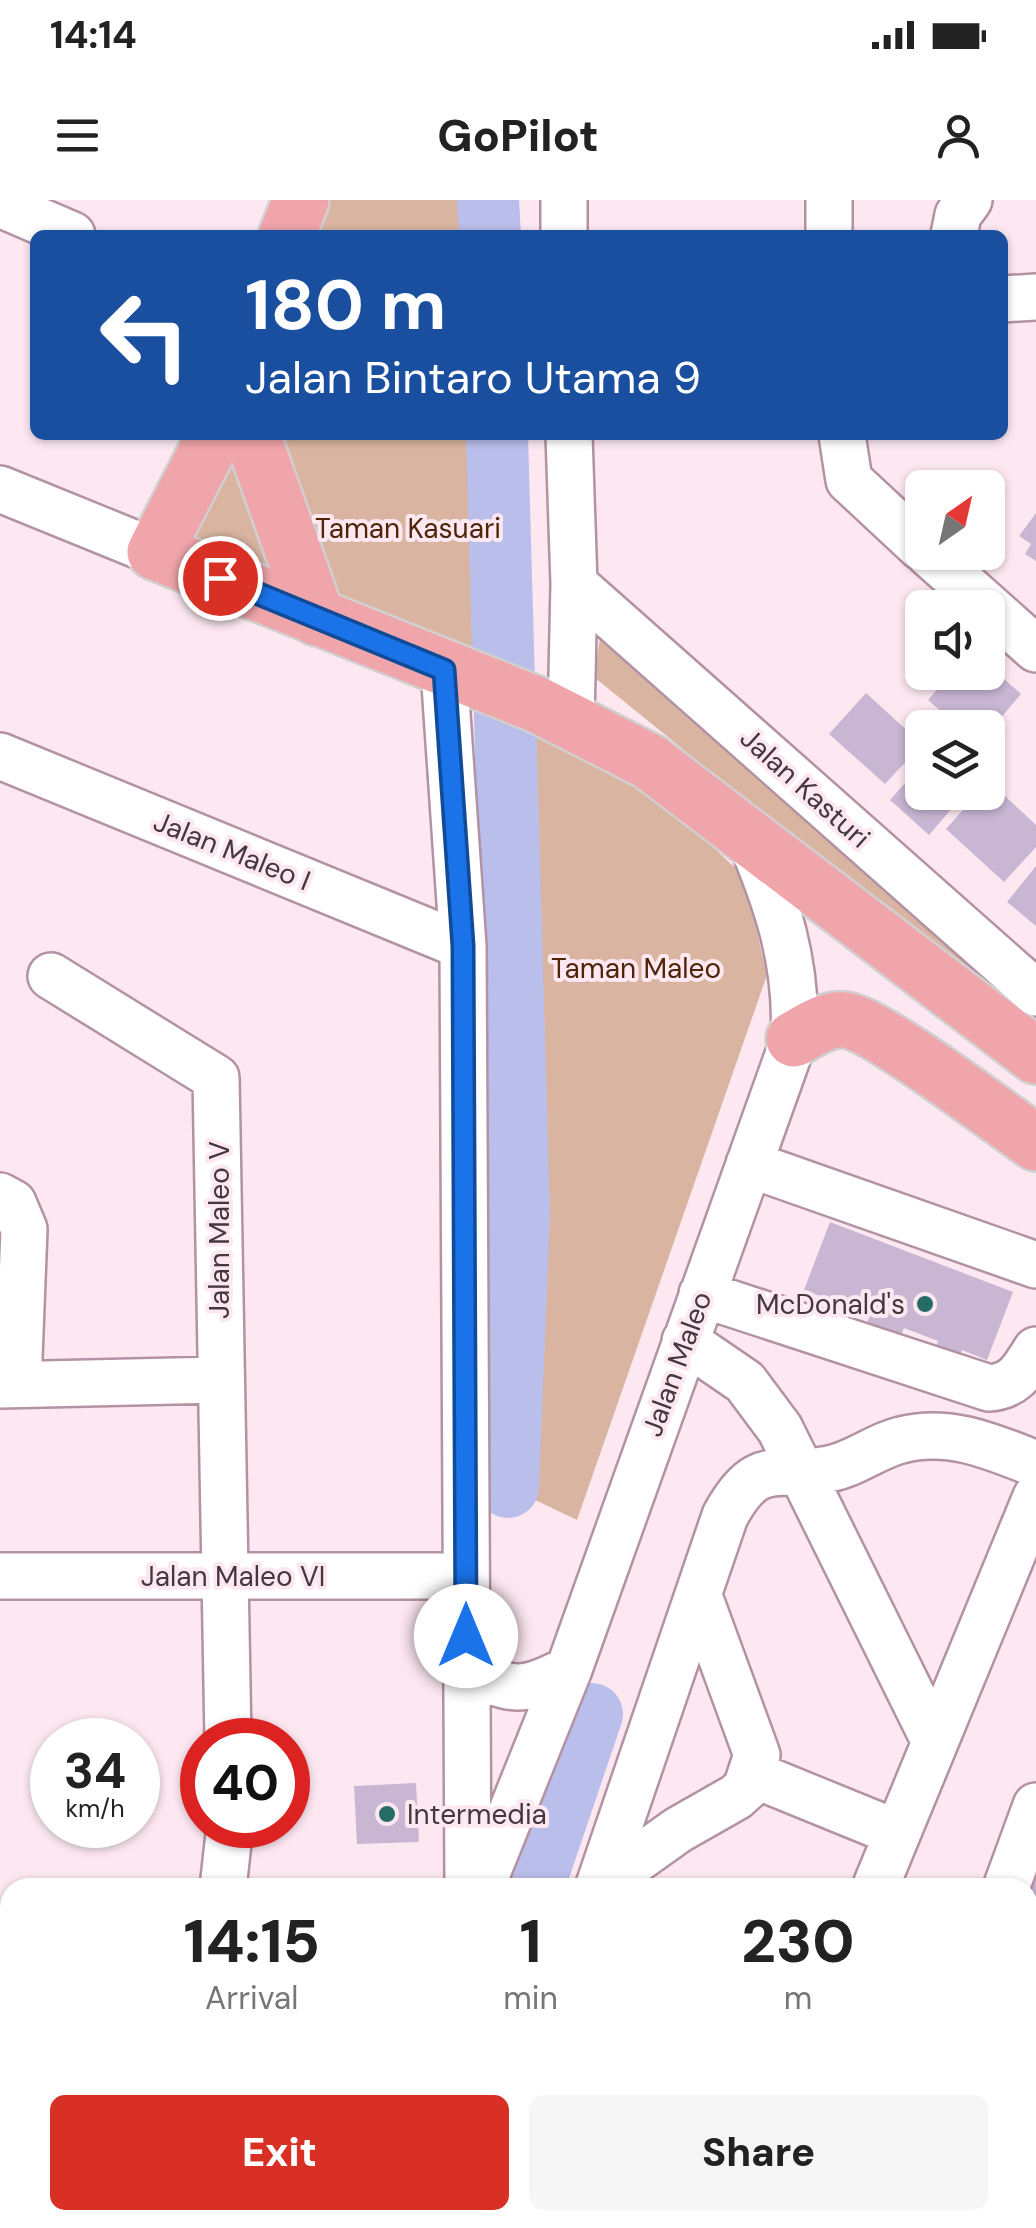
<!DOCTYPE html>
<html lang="en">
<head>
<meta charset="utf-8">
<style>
	body { margin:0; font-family:"DM Sans",sans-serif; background:#f6f6f6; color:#222; height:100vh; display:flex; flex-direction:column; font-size:38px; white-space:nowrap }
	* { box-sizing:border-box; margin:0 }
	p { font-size:32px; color:#767676 }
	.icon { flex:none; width:55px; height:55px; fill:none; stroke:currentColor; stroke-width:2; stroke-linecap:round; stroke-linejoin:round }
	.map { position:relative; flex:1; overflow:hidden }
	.details { position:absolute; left:0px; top:1678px; width:1038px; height:352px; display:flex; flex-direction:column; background:#fff; border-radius:30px 30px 0 0; box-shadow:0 2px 8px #0004 }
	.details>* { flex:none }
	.hud { position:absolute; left:30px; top:30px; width:978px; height:210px; border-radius:15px; box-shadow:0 2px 8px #0004; background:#1a4fa0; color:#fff; overflow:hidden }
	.needle { width:65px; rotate:34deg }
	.fabs { position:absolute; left:905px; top:270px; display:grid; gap:20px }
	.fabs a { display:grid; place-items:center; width:100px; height:100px; border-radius:15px; background:#fff; box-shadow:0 2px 8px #0004; font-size:50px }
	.speed { position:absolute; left:30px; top:1518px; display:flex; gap:20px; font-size:50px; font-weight:700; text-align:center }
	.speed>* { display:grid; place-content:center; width:130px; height:130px; border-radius:50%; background:#fff; box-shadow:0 2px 8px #0004; line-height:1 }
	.speed small { font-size:25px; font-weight:400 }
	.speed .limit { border:15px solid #d22; background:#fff; color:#111 }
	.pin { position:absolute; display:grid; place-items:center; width:85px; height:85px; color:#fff; margin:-42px; border:5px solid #fff; border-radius:50%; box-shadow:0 2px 10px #0007 }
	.me { position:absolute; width:110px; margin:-55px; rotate:0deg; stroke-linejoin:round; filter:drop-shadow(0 0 8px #0008) }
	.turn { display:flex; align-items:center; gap:35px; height:210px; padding:0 50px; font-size:45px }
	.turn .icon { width:130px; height:130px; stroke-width:2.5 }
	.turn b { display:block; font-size:70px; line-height:85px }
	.eta { display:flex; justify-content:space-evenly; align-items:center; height:170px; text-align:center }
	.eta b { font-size:60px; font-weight:800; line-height:70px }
	.action { display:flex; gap:20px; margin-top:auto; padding:20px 50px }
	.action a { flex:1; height:115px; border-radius:15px; background:#d93025; color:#fff; font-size:40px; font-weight:800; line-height:115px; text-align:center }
	.action a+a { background:#f6f6f6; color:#222 }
	.status { display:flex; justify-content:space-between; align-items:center; height:70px; padding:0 50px; background:#fff; direction:ltr }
	.status svg { height:28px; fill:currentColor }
	header { display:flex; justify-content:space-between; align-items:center; height:130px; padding:0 50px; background:#fff; font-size:45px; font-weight:800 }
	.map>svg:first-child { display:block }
</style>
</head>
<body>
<div class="status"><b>14:14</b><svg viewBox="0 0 49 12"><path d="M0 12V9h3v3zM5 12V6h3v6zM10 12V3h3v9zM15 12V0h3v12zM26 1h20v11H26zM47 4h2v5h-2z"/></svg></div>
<header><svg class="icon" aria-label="menu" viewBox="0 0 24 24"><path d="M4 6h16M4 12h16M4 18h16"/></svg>GoPilot<svg class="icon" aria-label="person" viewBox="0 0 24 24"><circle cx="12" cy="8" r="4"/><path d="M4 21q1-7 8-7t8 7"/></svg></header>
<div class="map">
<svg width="1036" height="2028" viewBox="0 0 1036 2028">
	<rect width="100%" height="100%" fill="#fde8f2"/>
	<path fill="#d9b5a1" d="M 324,0 L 492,0 L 494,35 L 310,35 Z
		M 243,235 L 308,418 L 159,354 Z
		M 271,235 L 501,235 L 509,458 L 332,401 Z
		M 603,418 L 1036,821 L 1036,836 L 594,477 Z
		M 502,511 L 641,580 L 744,676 L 767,775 L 577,1320 L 508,1287 L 508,606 Z"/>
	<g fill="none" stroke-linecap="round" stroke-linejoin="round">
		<path stroke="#b9beeb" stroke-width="62" d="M 488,0 L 490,35
			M 497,235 L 519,1014 L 508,1287
			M 533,1688 L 592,1514
			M 410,2028 L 413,2020"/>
	</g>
	<path fill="#c8b6d3" d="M 1036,313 L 1036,361 L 1025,354 L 1031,344 L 1019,336 Z
		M 988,465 L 1021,494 L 988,533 L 988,528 L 960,528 L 928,500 L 952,472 L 988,472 Z
		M 866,493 L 922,544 L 885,584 L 829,534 Z
		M 922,564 L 922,592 L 966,592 L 929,635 L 890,600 Z
		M 988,580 L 1036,625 L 1036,647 L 1004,682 L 946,629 L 979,592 L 988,592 Z
		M 1036,666 L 1036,726 L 1007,702 Z
		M 830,1022 L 1013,1092 L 987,1160 L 962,1150 L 955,1168 L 932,1159 L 938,1141 L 904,1128 L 897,1146 L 863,1133 L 870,1115 L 804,1090 Z
		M 416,1583 L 419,1642 L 357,1644 L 354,1586 Z
		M 1036,1660 L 1036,1761 L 1028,1758 L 1028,1686 Z
		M 143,2020 L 204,2020 L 201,2028 L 142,2028 Z
		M 216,2020 L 316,2020 L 313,2028 L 213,2028 Z"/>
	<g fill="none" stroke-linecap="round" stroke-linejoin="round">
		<defs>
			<path id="minor" d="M 0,4 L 72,35
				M 564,35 L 564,0
				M 829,35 L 829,0
				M 954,35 L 958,15 L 969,0
				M 1002,99 L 1036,97
				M 569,235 L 574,384 L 1036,793
				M 842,235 L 849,280 L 922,348
				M 0,289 L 155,352
				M 927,352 L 1036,449
				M 444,470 L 463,746 L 468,1688
				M 571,520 L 574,384
				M 0,556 L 463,746
				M 51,776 L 216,878 L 228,1540
				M 749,964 L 1036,1065
				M 0,996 L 13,1003 L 24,1029 L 18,1184
				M 702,1094 L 989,1188 C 1015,1186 1023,1171 1036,1150
				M 685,1141 L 745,1182 L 780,1229 L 935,1542
				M 0,1185 L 219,1180
				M 0,1376 L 465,1376
				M 466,1466 C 510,1494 524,1493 569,1469
				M 752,1574 L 897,1633
				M 598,1687 L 678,1630 L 736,1597 L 746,1588 L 757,1555 L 700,1399
				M 223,1688 L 230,1625
				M 481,1688 L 569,1469 L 794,839 C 798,763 777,702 748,634
				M 598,1688 L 725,1316 C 758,1255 776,1279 829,1269 C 855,1264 876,1246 901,1240 C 949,1227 993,1247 1036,1264
				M 875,1688 L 1036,1297
				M 1006,1688 L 1036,1606
				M 95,2028 L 99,2020
				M 352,2028 L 356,2020
				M 544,2028 L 545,2020
				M 739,2028 L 742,2020
				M 879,2028 L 882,2020"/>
			<path id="major" d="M 287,35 L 301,0
				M 215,235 L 155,352 L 538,505 L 650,562 L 1036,856
				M 252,235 L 317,418
				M 794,839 C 809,831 826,818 845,820 C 875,823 1003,920 1036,943"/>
		</defs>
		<use href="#minor" stroke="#b392a3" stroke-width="50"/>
		<use href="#major" stroke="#d2cfd1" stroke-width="60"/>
		<use href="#minor" stroke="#fff" stroke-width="45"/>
		<use href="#major" stroke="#efa5aa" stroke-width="55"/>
	</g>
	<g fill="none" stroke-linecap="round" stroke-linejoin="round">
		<defs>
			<path id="route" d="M 220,378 L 444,470 L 463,746 L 466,1436"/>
		</defs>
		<use href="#route" stroke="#114b97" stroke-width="25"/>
		<use href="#route" stroke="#1a73e8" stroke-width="18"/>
	</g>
	<g fill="#256d64" stroke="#fde8f2" stroke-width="4">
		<circle cx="925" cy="1104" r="10"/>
		<circle cx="387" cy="1614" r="10"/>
	</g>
	<g text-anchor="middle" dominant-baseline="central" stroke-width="8" stroke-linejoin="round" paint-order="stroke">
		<g font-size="28" fill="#4f2407" stroke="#fde8f2">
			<text x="408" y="328">Taman Kasuari</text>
			<text x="636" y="768">Taman Maleo</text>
		</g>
		<g font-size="28" fill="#44373e" stroke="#fde8f2">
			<text transform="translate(805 588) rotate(42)">Jalan Kasturi</text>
			<text transform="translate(232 651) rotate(22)">Jalan Maleo I</text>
			<text transform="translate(219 1030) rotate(-90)">Jalan Maleo V</text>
			<text transform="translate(677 1164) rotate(-70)">Jalan Maleo</text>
			<text x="233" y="1376">Jalan Maleo VI</text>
		</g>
		<g font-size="28" fill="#44373e" stroke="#fde8f2" text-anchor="end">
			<text x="905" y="1104">McDonald's</text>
			<text x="407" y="1614" text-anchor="start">Intermedia</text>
		</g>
	</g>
</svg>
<div class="fabs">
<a><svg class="needle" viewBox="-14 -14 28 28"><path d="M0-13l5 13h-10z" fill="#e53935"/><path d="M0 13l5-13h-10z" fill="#767676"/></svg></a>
<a><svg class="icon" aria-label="sound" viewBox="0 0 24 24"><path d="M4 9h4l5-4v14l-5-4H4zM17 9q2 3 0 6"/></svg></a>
<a><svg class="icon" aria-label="layers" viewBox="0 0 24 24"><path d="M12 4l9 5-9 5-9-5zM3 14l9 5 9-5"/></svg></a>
</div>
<div class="speed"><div>34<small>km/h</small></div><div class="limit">40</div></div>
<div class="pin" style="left:220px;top:378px;background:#d93025"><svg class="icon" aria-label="arrive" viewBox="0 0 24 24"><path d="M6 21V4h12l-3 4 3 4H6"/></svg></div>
<svg class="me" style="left:466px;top:1436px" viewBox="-20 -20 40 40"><circle r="19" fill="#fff"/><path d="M0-13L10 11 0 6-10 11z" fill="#1a73e8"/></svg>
<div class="hud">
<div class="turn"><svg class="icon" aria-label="left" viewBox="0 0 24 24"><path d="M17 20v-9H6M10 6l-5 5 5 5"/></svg><div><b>180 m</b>Jalan Bintaro Utama 9</div></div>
</div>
<section class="details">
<div class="eta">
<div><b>14:15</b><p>Arrival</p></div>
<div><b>1</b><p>min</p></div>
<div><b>230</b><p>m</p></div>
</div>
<div class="action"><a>Exit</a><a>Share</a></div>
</section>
</div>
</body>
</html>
